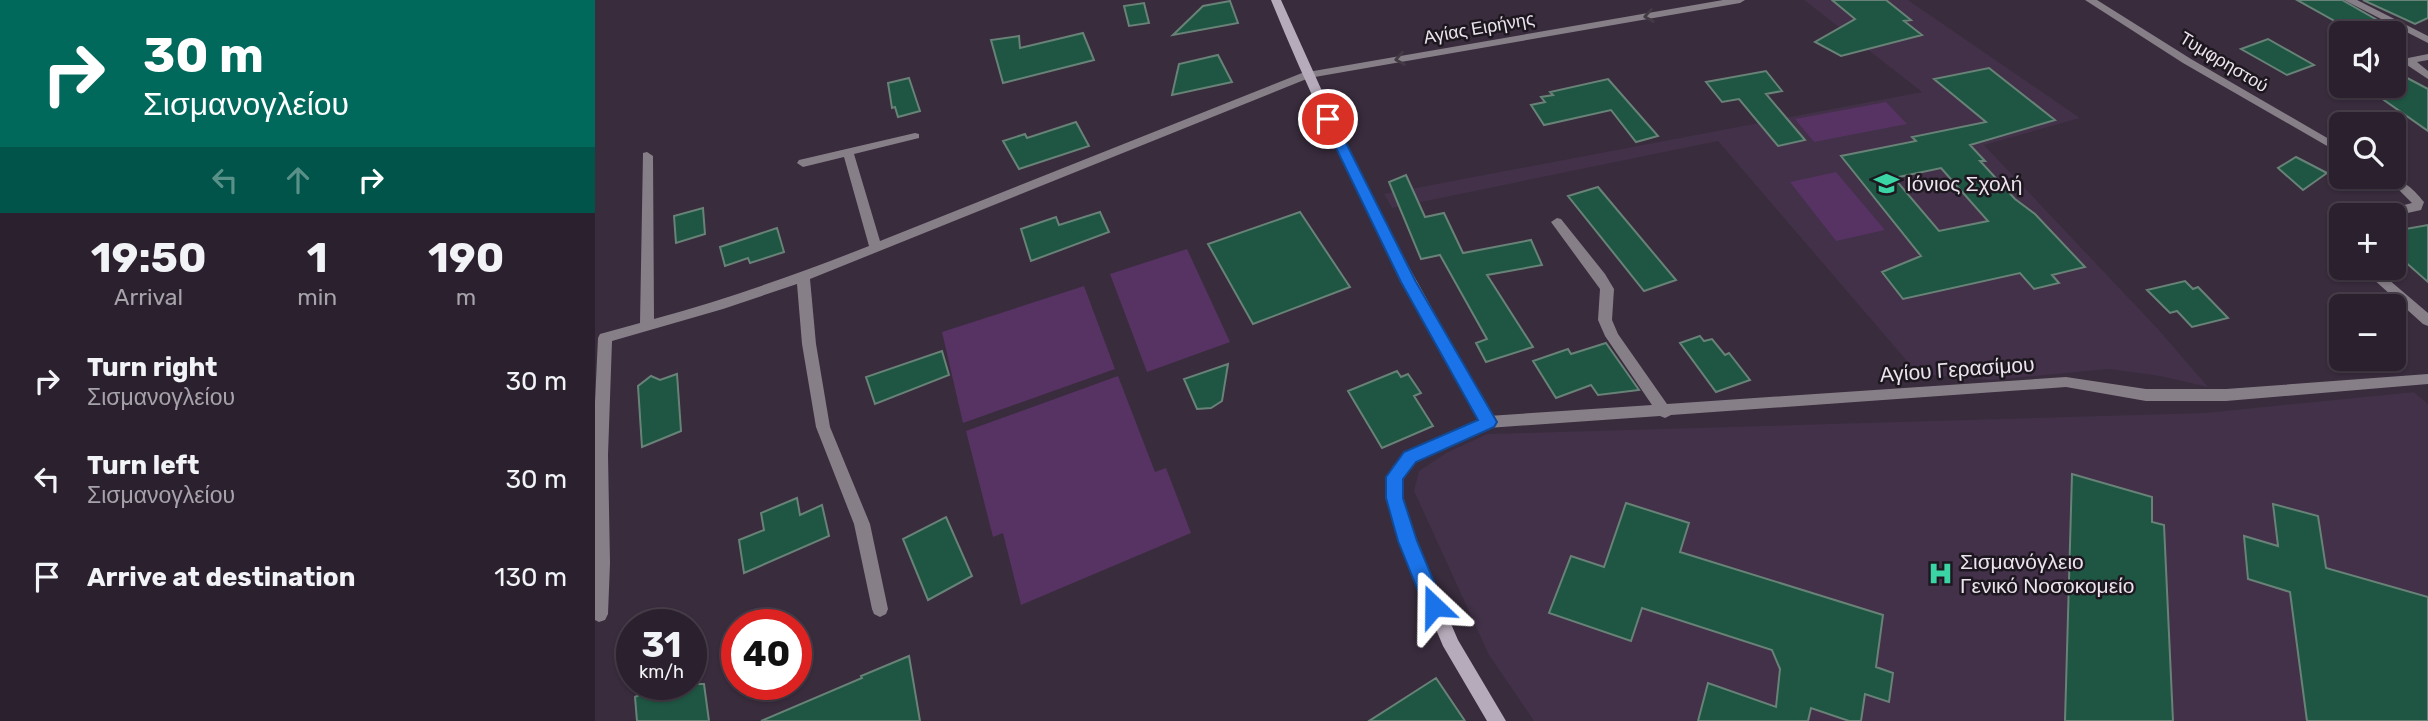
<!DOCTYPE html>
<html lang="en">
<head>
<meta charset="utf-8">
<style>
	body { margin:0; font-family:Rubik,sans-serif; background:#372e3a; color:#f1f3f6; height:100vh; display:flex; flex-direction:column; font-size:26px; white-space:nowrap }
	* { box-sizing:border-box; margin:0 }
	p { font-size:23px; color:#a6a3aa }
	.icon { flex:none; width:38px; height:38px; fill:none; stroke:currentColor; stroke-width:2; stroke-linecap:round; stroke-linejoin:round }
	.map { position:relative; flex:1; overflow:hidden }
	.details { display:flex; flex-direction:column; background:#2b212e; width:595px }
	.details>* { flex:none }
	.guide { background:#00695c; color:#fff; overflow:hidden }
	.tools { position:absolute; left:1734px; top:21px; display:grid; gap:14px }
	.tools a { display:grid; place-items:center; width:77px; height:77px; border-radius:10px; background:#2b212e; box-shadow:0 2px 5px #0004,0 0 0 2px #473e4a; font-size:35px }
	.speed { position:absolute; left:21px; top:609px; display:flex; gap:14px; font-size:35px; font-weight:700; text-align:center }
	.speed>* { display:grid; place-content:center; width:91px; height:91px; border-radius:50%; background:#2b212e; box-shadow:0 2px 5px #0004,0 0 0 2px #473e4a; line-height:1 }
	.speed small { font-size:18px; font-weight:400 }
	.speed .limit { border:10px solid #d22; background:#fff; color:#111 }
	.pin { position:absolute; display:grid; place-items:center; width:60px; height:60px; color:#fff; margin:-30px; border:4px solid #fff; border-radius:50%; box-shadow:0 2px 7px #0007 }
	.me { position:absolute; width:77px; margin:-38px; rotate:337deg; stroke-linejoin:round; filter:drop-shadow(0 0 5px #0008) }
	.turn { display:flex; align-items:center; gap:24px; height:147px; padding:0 28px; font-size:32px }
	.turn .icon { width:91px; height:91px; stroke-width:2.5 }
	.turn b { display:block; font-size:49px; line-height:60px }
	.lanes { display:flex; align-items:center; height:66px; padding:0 28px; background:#0003; justify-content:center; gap:35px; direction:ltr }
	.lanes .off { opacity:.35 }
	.eta { display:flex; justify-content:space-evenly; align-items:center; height:119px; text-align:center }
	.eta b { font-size:42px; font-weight:700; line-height:49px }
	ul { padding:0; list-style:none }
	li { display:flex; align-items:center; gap:21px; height:98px; padding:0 28px }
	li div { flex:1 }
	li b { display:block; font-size:26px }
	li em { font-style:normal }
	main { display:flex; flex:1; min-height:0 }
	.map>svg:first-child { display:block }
</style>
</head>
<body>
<main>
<section class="details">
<div class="guide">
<div class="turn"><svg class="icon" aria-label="right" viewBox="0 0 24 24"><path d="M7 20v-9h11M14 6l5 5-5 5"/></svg><div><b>30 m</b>Σισμανογλείου</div></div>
<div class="lanes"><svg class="icon off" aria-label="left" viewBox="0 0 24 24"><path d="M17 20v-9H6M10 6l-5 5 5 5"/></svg><svg class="icon off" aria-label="ahead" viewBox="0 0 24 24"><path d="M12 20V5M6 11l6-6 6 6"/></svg><svg class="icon" aria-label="right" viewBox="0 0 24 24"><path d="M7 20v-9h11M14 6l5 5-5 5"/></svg></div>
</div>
<div class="eta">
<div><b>19:50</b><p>Arrival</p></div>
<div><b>1</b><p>min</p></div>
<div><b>190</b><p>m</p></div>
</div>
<ul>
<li><svg class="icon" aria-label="right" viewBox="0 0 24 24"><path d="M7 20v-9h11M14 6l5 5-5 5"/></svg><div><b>Turn right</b><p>Σισμανογλείου</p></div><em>30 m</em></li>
<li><svg class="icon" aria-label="left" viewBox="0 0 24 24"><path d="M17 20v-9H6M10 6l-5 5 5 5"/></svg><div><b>Turn left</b><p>Σισμανογλείου</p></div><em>30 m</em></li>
<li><svg class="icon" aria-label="arrive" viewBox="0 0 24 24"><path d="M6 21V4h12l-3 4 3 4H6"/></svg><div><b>Arrive at destination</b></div><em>130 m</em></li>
</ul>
</section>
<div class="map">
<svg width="1833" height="721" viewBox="0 0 1833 721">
	<rect width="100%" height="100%" fill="#392c3d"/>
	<path fill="#423148" d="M 1209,0 L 1313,0 L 1485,118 L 1389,145 L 1563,329 L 1613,387 L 1565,376 L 1514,369 L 1396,380 L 1323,374 L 1123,141 L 797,208 L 789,194 L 1327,92 Z
		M 1819,392 L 1833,404 L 1833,721 L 939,721 L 894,655 L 819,491 L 824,471 L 851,453 L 892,434 L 1609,413 Z"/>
	<path fill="#563363" d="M 1291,102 L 1312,124 L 1219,142 L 1200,119 Z
		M 1241,172 L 1290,230 L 1241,241 L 1195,182 Z
		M 592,249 L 635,342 L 552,372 L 515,274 Z
		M 489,286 L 520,369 L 368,423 L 347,332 Z
		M 523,376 L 560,472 L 571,468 L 596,533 L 426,605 L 408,533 L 398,537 L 371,431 Z"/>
	<path fill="#1f5643" stroke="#688277" stroke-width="2" fill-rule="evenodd" d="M 1237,0 L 1291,0 L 1316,20 L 1309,21 L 1327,35 L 1246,56 L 1220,42 L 1260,19 Z
		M 1702,0 L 1747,0 L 1791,25 L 1768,32 L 1760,28 L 1754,29 Z
		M 1768,0 L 1833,0 L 1833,18 L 1820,24 Z
		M 635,1 L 643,23 L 578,35 L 608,6 Z
		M 549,3 L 554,23 L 534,26 L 529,6 Z
		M 488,33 L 499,60 L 408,83 L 396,40 L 424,36 L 425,48 Z
		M 1673,39 L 1719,65 L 1692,75 L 1646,49 Z
		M 623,55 L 637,82 L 577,95 L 584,64 Z
		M 1394,68 L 1460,120 L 1375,145 L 1390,161 L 1385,161 L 1420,199 L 1440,214 L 1490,267 L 1457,275 L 1464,283 L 1439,289 L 1425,273 L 1308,299 L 1287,272 L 1326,256 L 1246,156 L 1321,141 L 1317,137 L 1391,122 L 1339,79 ZM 1346,168 L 1393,221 L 1344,231 L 1299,178 Z
		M 1171,71 L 1187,91 L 1171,94 L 1210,140 L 1183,146 L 1144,99 L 1127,102 L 1111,82 Z
		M 1799,71 L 1833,89 L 1833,131 L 1769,86 L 1799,86 Z
		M 314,78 L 325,111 L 303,117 L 300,107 L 297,108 L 293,83 Z
		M 1013,79 L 1063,136 L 1041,142 L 1016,110 L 949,125 L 936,105 L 950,102 L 946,97 L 958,95 L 955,92 Z
		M 481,122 L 494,146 L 424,169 L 408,141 L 430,134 L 432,138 Z
		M 1701,157 L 1732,173 L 1708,190 L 1683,168 Z
		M 811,175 L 830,217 L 849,213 L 868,253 L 936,240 L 947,265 L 892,275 L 938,347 L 891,362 L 881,343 L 892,339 L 845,255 L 826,259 L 794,182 Z
		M 1003,187 L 1081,280 L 1049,291 L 973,196 Z
		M 108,208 L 110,234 L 81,243 L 79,216 Z
		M 505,212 L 514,232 L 436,261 L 426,229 L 461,217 L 464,225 Z
		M 705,212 L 755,287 L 658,324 L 613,244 Z
		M 1833,225 L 1833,282 L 1799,252 L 1799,231 Z
		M 182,228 L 189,252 L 155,263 L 153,258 L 130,266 L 125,247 Z
		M 1590,281 L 1598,289 L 1603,287 L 1633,318 L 1597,327 L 1582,311 L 1575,313 L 1552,290 Z
		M 1105,336 L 1109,341 L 1117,339 L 1130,355 L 1134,353 L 1155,380 L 1121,392 L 1085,343 Z
		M 1011,343 L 1044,390 L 1003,395 L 996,385 L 961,398 L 938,361 L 973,349 L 976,354 Z
		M 347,351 L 354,375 L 280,404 L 271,377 Z
		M 633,364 L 627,401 L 616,408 L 602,409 L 589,379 Z
		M 802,371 L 806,377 L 813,374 L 826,393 L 819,396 L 838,426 L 787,448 L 753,391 Z
		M 82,374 L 86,431 L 47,447 L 43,386 L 56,376 L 65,380 Z
		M 1477,474 L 1557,497 L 1557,522 L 1569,525 L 1578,721 L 1470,721 Z
		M 202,498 L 205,515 L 227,505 L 234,536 L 149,573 L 144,540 L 169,530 L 166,513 Z
		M 1031,503 L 1094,523 L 1085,552 L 1288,615 L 1281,667 L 1298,673 L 1294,702 L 1270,694 L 1266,721 L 1254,721 L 1216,708 L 1213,721 L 1103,721 L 1113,683 L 1181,707 L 1185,669 L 1177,650 L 1047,608 L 1036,641 L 954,613 L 976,556 L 1009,567 Z
		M 1678,504 L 1723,516 L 1731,568 L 1833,597 L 1833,721 L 1712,721 L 1695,592 L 1653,579 L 1649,536 L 1683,546 Z
		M 351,517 L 377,576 L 333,600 L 308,539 Z
		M 314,656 L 325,721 L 166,721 L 267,678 L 266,676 Z
		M 841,678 L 870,721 L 774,721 Z
		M 48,684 L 109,684 L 114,721 L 42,721 L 40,697 L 49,693 Z"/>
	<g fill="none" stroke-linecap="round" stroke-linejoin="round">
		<path fill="#867f88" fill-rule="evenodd" d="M 1128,0 L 1150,0 L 1145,3 L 714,78 L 215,279 L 221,344 L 235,427 L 275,524 L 293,609 L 291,614 L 285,617 L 279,614 L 277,609 L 259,524 L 221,427 L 207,344 L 202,284 L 128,309 L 17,341 L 13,455 L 15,563 L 13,614 L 10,620 L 4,622 L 0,620 L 0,402 L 3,338 L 5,334 L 45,323 L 48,153 L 52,152 L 58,156 L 59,319 C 132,299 203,274 274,246 L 249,157 L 208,167 L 202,163 L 204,160 L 320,133 L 324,134 L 324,138 L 259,154 L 285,241 L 707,73 Z
			M 1490,0 L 1502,0 L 1596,59 L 1746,146 L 1746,154 L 1588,63 Z
			M 1749,0 L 1762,0 L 1833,36 L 1833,43 Z
			M 1833,54 L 1833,60 L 1822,62 L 1833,71 L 1833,79 L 1812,65 L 1813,58 Z
			M 1785,177 C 1805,176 1817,187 1829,202 L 1826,210 L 1799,216 L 1779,215 L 1781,212 L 1817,203 L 1804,190 Z
			M 962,218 L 966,219 L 1010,274 L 1019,289 L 1017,320 L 1023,334 L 1072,404 L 1471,377 L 1551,389 L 1631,389 L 1833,374 L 1833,384 L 1631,401 L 1551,401 L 1471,387 L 1076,415 L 1070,418 L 1065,416 L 893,428 L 888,426 L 886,422 L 888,418 L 893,416 L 1057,405 L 1010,336 L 1003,320 L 1005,289 L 956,222 Z
			M 1746,218 L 1746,249 L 1742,248 C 1734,237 1730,224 1746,218 Z
			M 1766,268 L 1780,268 L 1833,313 L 1833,326 L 1828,324 Z"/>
		<path fill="#b6abba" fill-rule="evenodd" d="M 676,0 L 686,0 L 759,162 L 814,267 L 900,422 L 898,426 L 820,461 L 810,473 L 806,488 L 820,541 L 863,640 L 911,721 L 892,721 L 848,646 L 804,541 L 790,488 L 798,466 L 810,453 L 884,419 C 808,283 735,145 676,0 Z"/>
	</g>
	<defs><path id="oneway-chevron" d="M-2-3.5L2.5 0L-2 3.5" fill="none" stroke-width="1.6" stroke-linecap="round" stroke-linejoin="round" transform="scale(1.75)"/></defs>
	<g stroke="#423b44">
		<use href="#oneway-chevron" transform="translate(1054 16) rotate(170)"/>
		<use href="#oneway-chevron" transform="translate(805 59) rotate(170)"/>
	</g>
	<path fill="#1a73e8" stroke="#114b97" stroke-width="2" d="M 733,115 L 739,119 L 821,282 L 902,422 L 899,427 L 821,462 L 808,479 L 808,498 L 822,541 L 849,606 L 846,613 L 839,615 L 832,613 L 803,541 L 791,498 L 791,477 L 809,452 L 883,420 L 806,282 L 727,119 Z"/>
	<defs>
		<symbol id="school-bare" viewBox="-9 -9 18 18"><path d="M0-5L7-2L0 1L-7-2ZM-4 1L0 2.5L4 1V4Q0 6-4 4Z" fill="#3bd4a4" stroke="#1d171f" stroke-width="2.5" paint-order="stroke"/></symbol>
		<symbol id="hospital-bare" viewBox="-9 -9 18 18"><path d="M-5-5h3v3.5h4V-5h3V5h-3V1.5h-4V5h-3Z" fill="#3bd4a4" stroke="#1d171f" stroke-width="2.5" paint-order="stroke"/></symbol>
	</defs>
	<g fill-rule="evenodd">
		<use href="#school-bare" x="1274" y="166" width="35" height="35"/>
		<use href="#hospital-bare" x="1328" y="556" width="35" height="35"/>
	</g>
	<g text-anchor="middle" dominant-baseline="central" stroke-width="5" stroke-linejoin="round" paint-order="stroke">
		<g font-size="18" fill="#ebe3ee" stroke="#1d171f">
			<text transform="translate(884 28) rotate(-10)">Αγίας Ειρήνης</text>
			<text transform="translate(1629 62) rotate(31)">Τυμφρηστού</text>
		</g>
		<g font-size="21" fill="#ebe3ee" stroke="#1d171f" text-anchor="start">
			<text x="1311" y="183">Ιόνιος Σχολή</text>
			<text x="1365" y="561">Σισμανόγλειο<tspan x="1365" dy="24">Γενικό Νοσοκομείο</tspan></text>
		</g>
		<g font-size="21" fill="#ebe3ee" stroke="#1d171f">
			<text transform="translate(1362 369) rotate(-4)">Αγίου Γερασίμου</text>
		</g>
	</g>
</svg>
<div class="tools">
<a><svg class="icon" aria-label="sound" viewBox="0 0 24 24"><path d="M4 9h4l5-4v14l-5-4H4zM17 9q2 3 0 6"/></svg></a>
<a><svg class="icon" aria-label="search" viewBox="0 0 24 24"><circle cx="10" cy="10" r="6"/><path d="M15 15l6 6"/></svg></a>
<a>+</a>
<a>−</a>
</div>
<div class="speed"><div>31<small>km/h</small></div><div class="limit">40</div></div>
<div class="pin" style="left:733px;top:119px;background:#d93025"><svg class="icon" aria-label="arrive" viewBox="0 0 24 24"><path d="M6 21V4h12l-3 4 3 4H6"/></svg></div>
<svg class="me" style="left:839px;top:606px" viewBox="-20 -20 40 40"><path d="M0-17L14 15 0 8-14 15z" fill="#1a73e8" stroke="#fff" stroke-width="4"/></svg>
</div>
</main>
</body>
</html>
